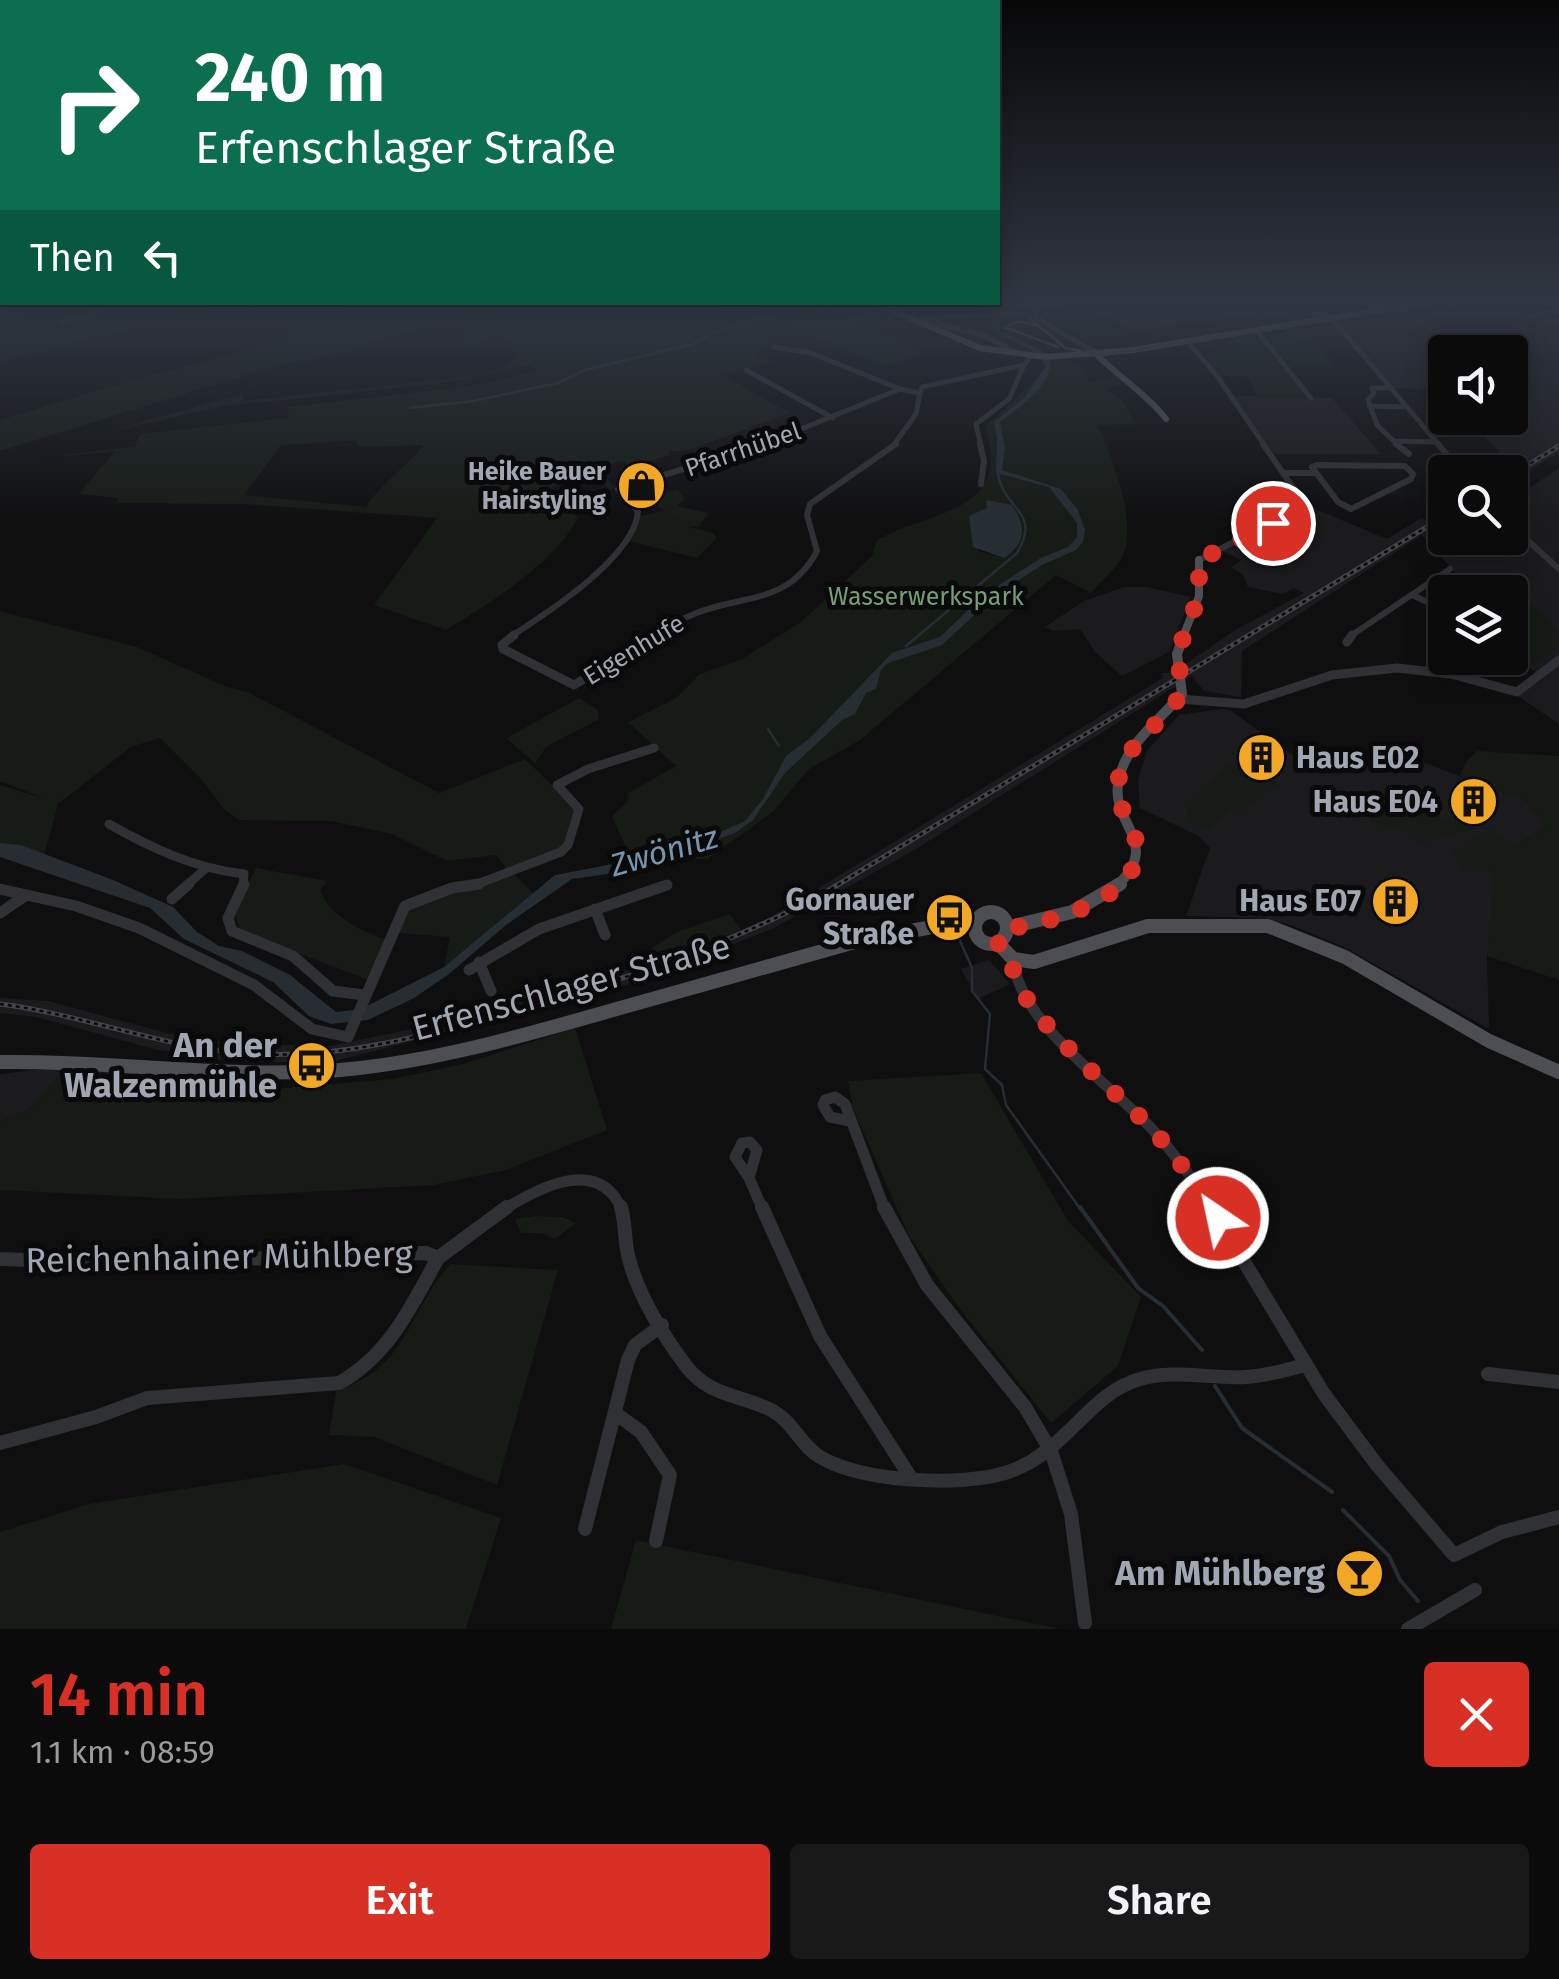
<!DOCTYPE html>
<html lang="en">
<head>
<meta charset="utf-8">
<style>
	body { margin:0; font-family:"Fira Sans",sans-serif; background:#19191a; color:#f1f3f6; height:100vh; display:flex; flex-direction:column; font-size:38px; white-space:nowrap }
	* { box-sizing:border-box; margin:0 }
	p { font-size:32px; color:#9a9b9d }
	.icon { flex:none; width:55px; height:55px; fill:none; stroke:currentColor; stroke-width:2; stroke-linecap:round; stroke-linejoin:round }
	.map { position:relative; height:1629px; overflow:hidden }
	.side { display:flex; flex-direction:column; background:#0b0b0c; flex:1 }
	.side>* { flex:none }
	.banner { position:absolute; left:0px; top:0px; width:1000px; height:305px; box-shadow:0 5px 25px #0003,0 0 0 2px #2b2b2d; background:#0b6e4f; color:#fff; overflow:hidden }
	.controls { position:absolute; left:1428px; top:335px; display:grid; gap:20px }
	.controls a { display:grid; place-items:center; width:100px; height:100px; border-radius:10px; background:#0b0b0c; box-shadow:0 5px 25px #0003,0 0 0 2px #2b2b2d; font-size:50px }
	.pin { position:absolute; display:grid; place-items:center; width:85px; height:85px; color:#fff; margin:-42px; border:5px solid #fff; border-radius:50%; box-shadow:0 2px 10px #0007 }
	.me { position:absolute; width:110px; margin:-55px; rotate:326deg; stroke-linejoin:round; filter:drop-shadow(0 0 8px #0008) }
	.turn { display:flex; align-items:center; gap:35px; height:210px; padding:0 30px; font-size:45px }
	.turn .icon { width:130px; height:130px; stroke-width:2.5 }
	.turn b { display:block; font-size:70px; line-height:85px }
	.then { display:flex; align-items:center; height:95px; padding:0 30px; background:#0003; gap:20px; font-size:38px }
	.round { display:grid; place-items:center; flex:none; width:105px; height:105px; border-radius:10px; background:#19191a }
	.headline { display:flex; align-items:center; justify-content:space-between; height:170px; padding:0 30px }
	h1 { font-size:60px; font-weight:600; line-height:75px; color:#d93025 }
	.button { display:flex; gap:20px; margin-top:auto; padding:20px 30px }
	.button a { flex:1; height:115px; border-radius:10px; background:#d93025; color:#fff; font-size:40px; font-weight:600; line-height:115px; text-align:center }
	.button a+a { background:#19191a; color:#f1f3f6 }
	.map>svg:first-child { display:block }
</style>
</head>
<body>
<div class="map">
<svg width="1559" height="1629" viewBox="0 0 1559 1629">
	<rect width="100%" height="100%" fill="#0f0f10"/>
	<path fill="#1b1b1d" d="M 1117,298 L 1287,298 L 1324,318 L 1294,324 L 1285,315 L 1254,320 L 1249,316 L 1130,331 L 1097,312 L 1065,316 L 1054,310 L 1053,305 Z
		M 1494,299 L 1559,326 L 1559,452 L 1510,482 L 1510,472 L 1505,472 L 1514,466 L 1465,418 L 1510,418 L 1510,352 L 1445,352 L 1445,398 L 1437,390 L 1392,388 L 1348,337 L 1297,338 L 1284,332 Z
		M 785,303 L 869,303 L 888,310 L 882,312 L 898,319 L 849,327 Z
		M 1233,396 L 1332,398 L 1381,454 L 1274,454 Z
		M 1559,468 L 1559,724 L 1518,696 L 1544,678 L 1510,654 L 1510,592 L 1472,592 L 1422,535 L 1242,651 L 1241,697 L 1204,691 L 1192,676 L 916,849 L 774,928 L 641,981 L 328,1063 L 229,1061 L 158,1050 L 36,1017 L 0,1013 L 0,998 L 48,1001 L 170,1034 L 238,1044 L 331,1046 L 444,1022 L 682,954 L 766,920 L 1163,678 L 1162,673 L 1172,673 L 1237,629 L 1304,593 L 1294,588 L 1283,594 L 1248,587 L 1242,574 L 1231,567 L 1241,560 L 1220,550 L 1306,505 L 1387,539 L 1421,518 L 1426,520 L 1445,510 L 1445,522 L 1434,529 L 1445,529 L 1445,538 L 1510,538 L 1510,528 L 1528,521 L 1510,501 Z
		M 1124,587 L 1147,587 L 1191,597 L 1169,652 L 1122,676 L 1095,652 L 1080,629 L 1053,631 L 1045,627 L 1084,601 Z
		M 1223,709 L 1230,710 L 1309,767 L 1422,762 L 1527,801 L 1545,827 L 1519,843 L 1487,956 L 1489,1029 L 1346,948 L 1291,925 L 1264,918 L 1186,916 L 1210,848 L 1198,836 L 1140,808 L 1138,780 L 1147,751 L 1179,715 Z
		M 989,960 L 1010,984 L 978,999 L 961,969 Z
		M 68,1066 L 28,1111 L 0,1121 L 0,1074 Z"/>
	<path fill="#161b16" fill-rule="evenodd" d="M 613,302 L 719,303 L 724,307 L 715,310 L 734,322 L 785,303 L 818,313 L 830,310 L 856,319 L 845,322 L 849,327 L 864,325 L 925,354 L 884,366 L 830,343 L 769,338 L 767,346 L 761,347 L 755,356 L 774,361 L 724,376 L 790,413 L 686,451 L 668,451 L 671,455 L 629,466 L 624,461 L 597,467 L 615,488 L 610,490 L 597,477 L 553,487 L 534,507 L 564,505 L 565,510 L 578,517 C 557,562 487,605 446,630 L 374,605 L 437,518 L 245,504 L 117,503 L 119,498 L 79,494 L 115,451 L 35,459 L 135,446 L 140,434 L 287,418 L 289,407 L 471,386 L 537,371 L 529,365 L 439,384 L 224,406 L 103,433 L 243,393 L 243,401 L 469,376 L 496,370 L 522,355 L 501,339 L 468,346 L 457,341 L 460,329 L 484,320 L 482,315 L 310,360 L 285,363 L 0,451 L 0,420 L 130,381 L 283,341 L 286,335 L 279,324 L 393,303 ZM 355,441 L 360,447 L 424,445 C 405,468 382,482 366,507 L 244,495 L 281,445 Z
		M 0,303 L 132,303 L 106,308 L 119,313 L 152,303 L 229,303 C 158,334 75,338 0,363 Z
		M 1090,314 L 1126,335 L 1088,341 L 1054,319 Z
		M 1286,332 L 1297,338 L 1312,338 L 1336,367 L 1289,367 L 1263,336 Z
		M 1256,336 L 1307,397 L 1257,396 L 1247,376 L 1220,376 L 1204,354 L 1244,346 L 1231,339 Z
		M 1063,358 L 1084,370 L 1090,382 L 1116,377 L 1122,385 L 1106,389 L 1123,401 L 1136,424 L 1098,425 C 1111,455 1139,525 1122,557 C 1115,570 1100,582 1091,593 L 1056,575 L 860,740 L 808,770 L 773,812 L 707,859 L 631,859 L 612,816 L 628,801 L 628,793 L 676,766 L 628,722 L 676,698 L 700,674 L 742,659 L 801,622 L 872,556 L 877,540 C 929,510 1014,514 985,427 L 1044,371 L 1043,360 ZM 1012,505 C 1029,528 1021,537 1004,558 L 979,551 L 972,523 L 987,508 Z
		M 677,489 L 685,499 L 677,506 L 709,513 L 699,527 L 686,526 L 713,533 L 717,538 L 697,558 L 624,540 L 640,516 L 664,511 L 682,524 L 646,497 Z
		M 1510,593 L 1522,594 L 1559,632 L 1559,647 L 1535,666 L 1510,638 Z
		M 0,611 L 137,647 L 227,687 L 248,692 L 439,793 L 525,759 L 575,808 L 567,843 L 560,850 L 508,870 L 496,855 L 447,861 L 392,834 L 331,821 L 239,820 L 223,808 L 202,780 L 160,738 L 131,747 L 58,804 L 44,856 L 21,845 L 0,843 L 0,785 L 43,798 L 0,781 Z
		M 579,698 L 598,710 L 599,719 L 546,747 L 535,763 L 506,738 Z
		M 1477,751 L 1559,756 L 1559,980 L 1487,956 L 1493,872 L 1462,870 L 1452,849 L 1462,849 L 1465,841 L 1494,830 L 1507,840 L 1505,842 L 1519,843 L 1545,827 L 1527,801 L 1459,777 L 1466,762 Z
		M 1244,759 L 1279,785 L 1240,812 L 1233,808 L 1208,832 L 1188,821 L 1184,804 L 1231,761 L 1236,764 Z
		M 1402,804 L 1404,808 L 1477,828 L 1417,844 L 1400,827 L 1381,832 L 1362,812 Z
		M 256,868 L 327,881 L 320,890 C 331,919 361,929 388,941 L 368,980 L 240,931 L 234,911 Z
		M 513,873 L 534,894 L 444,967 L 450,937 L 398,933 L 411,906 Z
		M 730,914 L 741,930 L 641,968 L 636,958 L 677,932 Z
		M 575,1028 L 607,1130 L 506,1170 L 434,1185 L 179,1199 L 0,1190 L 0,1121 L 28,1111 L 68,1066 L 273,1089 L 393,1079 L 463,1064 Z
		M 981,1073 L 1068,1221 L 1141,1297 L 1118,1366 L 1051,1423 L 959,1308 L 909,1236 L 853,1108 L 848,1081 Z
		M 535,1216 L 563,1217 L 576,1223 L 555,1239 L 542,1233 L 521,1233 L 515,1219 Z
		M 450,1264 L 558,1270 L 497,1485 L 374,1437 L 329,1435 L 336,1391 C 409,1367 405,1316 450,1264 Z
		M 344,1464 L 501,1518 L 466,1629 L 0,1629 L 0,1532 L 89,1504 Z
		M 636,1540 L 1060,1629 L 611,1629 Z"/>
	<path fill="#262e34" d="M 999,298 L 1005,298 L 999,307 L 1000,331 L 1048,354 C 1060,380 1019,408 1000,422 L 1005,447 L 1002,470 L 1061,489 L 1078,510 L 1085,530 L 1083,542 L 1076,550 L 1042,565 L 997,594 L 942,645 L 888,663 L 881,670 L 876,689 L 866,693 L 855,714 L 842,720 L 785,773 L 753,820 L 735,833 L 622,872 L 572,879 L 506,925 L 449,974 L 414,998 L 368,1020 L 331,1024 L 309,1016 L 273,982 L 184,939 L 150,908 L 0,857 L 0,843 L 21,845 L 113,880 L 173,907 L 197,932 L 219,946 L 242,951 L 290,975 L 336,1012 L 361,1009 L 444,967 L 555,875 L 676,852 L 745,821 L 763,799 L 786,756 L 810,738 L 892,653 L 940,637 L 985,594 L 1041,558 L 1068,547 L 1077,537 L 1077,523 L 1049,487 L 996,473 L 997,438 L 994,422 L 1026,396 L 1046,366 L 1039,354 L 993,330 L 991,316 Z
		M 986,500 L 1012,505 C 1026,525 1027,543 1004,558 L 973,547 L 969,516 L 987,508 Z"/>
	<g fill="none" stroke-linecap="round" stroke-linejoin="round">
		<path stroke="#262e34" stroke-width="2.5" d="M 0,307 L 13,302
			M 410,408 L 473,401 L 558,383 L 585,370 L 693,344 L 712,333 L 756,319 L 838,324 L 876,313
			M 906,646 L 1017,553 C 1042,511 1005,512 998,474
			M 768,729 L 779,746
			M 957,934 L 972,968 L 972,991 L 990,1014 L 985,1069 L 1002,1085 L 1006,1105 L 1081,1210"/>
		<path stroke="#262e34" stroke-width="4" d="M 1080,1207 L 1138,1288 L 1163,1306 L 1202,1350
			M 1215,1386 L 1242,1428 L 1332,1492
			M 1343,1510 L 1389,1556 L 1400,1580 L 1418,1601"/>
		<path stroke="#303135" stroke-width="5" d="M 1054,298 L 1036,309 L 1037,318 L 1094,352
			M 1292,298 L 1334,321 L 1440,446
			M 1538,315 L 1559,323
			M 1528,316 L 1559,311
			M 927,318 L 1017,314
			M 922,319 L 982,335 L 1018,353
			M 60,323 L 93,314 L 111,302
			M 1259,334 L 1311,398
			M 1188,342 L 1217,376 L 1265,446
			M 774,347 L 811,353 L 900,389
			M 746,370 L 833,418
			M 1391,388 L 1372,388 L 1374,393 L 1368,400 L 1377,425 L 1399,446
			M 920,393 L 922,387 L 1024,365 L 1031,356
			M 1369,406 L 1407,407
			M 1394,441 L 1437,442
			M 759,446 L 900,389 L 920,393 L 916,414 L 893,446
			M 981,446 L 976,424 L 1009,399 L 1024,365"/>
		<path stroke="#303135" stroke-width="6" d="M 980,444 L 984,461 L 981,484
			M 1396,444 L 1409,454
			M 1438,444 L 1462,472
			M 1317,465 L 1405,466 L 1413,474 L 1411,479 L 1351,509 L 1338,502 L 1312,467 Z
			M 1283,473 L 1316,473
			M 1257,499 L 1273,523
			M 1510,524 L 1559,569
			M 1199,560 L 1305,505 L 1263,444
			M 1412,595 L 1445,610
			M 510,637 C 547,613 635,557 638,511 L 618,489 L 765,444
			M 653,637 C 664,631 675,622 687,617 C 737,593 787,608 817,551 L 807,515 L 810,504 L 896,444
			M 1349,637 L 1450,569"/>
		<path stroke="#303135" stroke-width="9" d="M 514,635 L 502,645 L 503,649 L 574,685 L 657,635
			M 1347,642 L 1352,635
			M 1468,658 L 1470,678
			M 1179,699 L 1244,704 L 1332,675 L 1397,668 L 1451,674 L 1517,692 L 1559,660
			M 109,824 C 153,849 194,868 244,874 L 243,886
			M 186,886 L 205,869
			M 472,886 L 561,852 L 568,845 L 579,809 L 557,785 L 588,769 L 654,748"/>
		<path stroke="#303135" stroke-width="11" d="M 244,884 L 228,918 L 232,931 L 293,956 L 333,991 L 364,995
			M 0,889 L 76,906 L 139,928 L 254,985 L 312,1029 L 348,1037 L 405,906 L 452,888 L 479,884
			M 172,899 L 189,884
			M 595,909 L 605,935
			M 0,913 L 25,896
			M 1013,959 C 1019,1023 1110,1084 1152,1129 C 1175,1154 1195,1182 1213,1210
			M 479,962 L 491,991
			M 469,970 L 539,929 L 667,885
			M 850,1121 L 830,1117 L 823,1105 L 825,1100 L 835,1097 L 845,1104 L 885,1210
			M 750,1142 L 757,1150 L 749,1178 L 735,1157 L 742,1143 Z
			M 749,1178 L 763,1210
			M 503,1210 C 538,1188 599,1155 622,1210"/>
		<path stroke="#303135" stroke-width="14" d="M 621,1207 C 626,1224 624,1242 629,1259 C 639,1297 663,1335 686,1366 C 710,1397 739,1394 771,1410 C 793,1421 800,1445 820,1457 C 863,1482 958,1487 1005,1473 C 1065,1455 1087,1394 1140,1379 C 1174,1369 1211,1379 1246,1377 C 1266,1376 1286,1370 1305,1365
			M 762,1207 L 820,1336 L 911,1478
			M 884,1207 L 927,1285 L 1025,1407 L 1051,1451 L 1071,1514 L 1085,1623
			M 1211,1207 L 1324,1394 L 1377,1465 L 1454,1555 L 1502,1532 L 1559,1517
			M 0,1259 L 107,1263 L 426,1253 L 438,1258 L 507,1207
			M 1488,1374 L 1559,1382
			M 615,1413 L 641,1432 L 670,1475 L 656,1541
			M 0,1443 L 96,1417 L 147,1398 L 339,1383 C 389,1355 411,1307 438,1258
			M 585,1529 L 628,1360 L 635,1345 L 662,1325
			M 1408,1629 L 1475,1590"/>
		<path stroke="#4c4e54" stroke-width="6" d="M 1518,298 L 1559,304
			M 873,302 L 980,348 L 1045,357 L 1133,350 L 1454,298
			M 1450,303 L 1486,298
			M 1094,352 C 1116,375 1149,396 1166,419"/>
		<path stroke="#4c4e54" stroke-width="8" d="M 1183,637 L 1199,596 L 1199,560"/>
		<path stroke="#4c4e54" stroke-width="10" d="M 1117,886 C 1162,842 1112,826 1118,784 C 1123,746 1159,721 1182,694 L 1177,654 L 1184,635"/>
		<path stroke="#4c4e54" stroke-width="14" d="M975 928a16 16 0 1 1 32 0a16 16 0 1 1-32 0Z
			M 1010,927 L 1072,912 L 1120,884
			M 997,942 L 1013,959 L 1034,962 L 1148,926 L 1268,926 L 1345,957 L 1489,1041 L 1559,1072
			M 0,1062 C 113,1060 227,1079 340,1070 C 432,1062 518,1037 606,1012 C 694,987 781,963 869,938 L 939,926 L 973,926"/>
		<path stroke="#43454a" stroke-width="2.5" d="M 1029,317 L 1065,348 L 1103,355 L 1471,298
			M 1041,327 L 1020,321 L 1004,327 L 1058,347"/>
		<defs>
			<path id="rail" d="M 979,302 L 1042,305 L 1108,298
				M 1510,476 L 1559,446
				M 0,1004 C 86,1015 168,1050 254,1054 C 344,1059 431,1034 516,1010 C 620,981 720,948 816,898 L 1445,516"/>
		</defs>
		<use href="#rail" stroke="#43454a" stroke-width="5"/>
		<use href="#rail" stroke="#0a0a0b" stroke-width="2.5" stroke-dasharray="4" stroke-linecap="butt"/>
	</g>
	<linearGradient id="sky" x2="0" y2="1"><stop stop-color="#080809"/><stop offset="0.57" stop-color="#313742"/><stop offset="1" stop-color="#313742" stop-opacity="0"/></linearGradient>
	<rect width="1559" height="526" fill="url(#sky)"/>
	<g fill="none" stroke-linecap="round" stroke-linejoin="round">
		<path stroke="#d93025" stroke-width="18" stroke-dasharray="0 32.4" d="M 1218,1218 C 1198,1187 1177,1157 1153,1130 C 1124,1098 1003,1001 1013,958 L 997,942 L 1008,937 L 1010,928 C 1051,923 1148,896 1136,841 C 1132,821 1114,805 1118,783 C 1124,739 1166,725 1183,690 L 1177,654 L 1199,596 L 1199,560 L 1273,523"/>
	</g>
	<defs>
		<symbol id="shop-disc" viewBox="-11 -11 22 22"><circle r="9.5" fill="#f2a826" stroke="#0a0a0b"/><path d="M-5-2.5h2.3a2.7 3.5 0 0 1 5.4 0H5L5.5 6h-11ZM-1.5-2.5h3a1.5 2.3 0 0 0-3 0Z" fill="#111"/></symbol>
		<symbol id="building-disc" viewBox="-11 -11 22 22"><circle r="9.5" fill="#f2a826" stroke="#0a0a0b"/><path d="M-4-6H4V6H1V3H-1V6H-4ZM-2.5-4.3h1.7v1.8h-1.7ZM.8-4.3h1.7v1.8H.8ZM-2.5-1h1.7V.8h-1.7ZM.8-1h1.7V.8H.8Z" fill="#111"/></symbol>
		<symbol id="bus-disc" viewBox="-11 -11 22 22"><circle r="9.5" fill="#f2a826" stroke="#0a0a0b"/><path d="M-5-6H5V4H4V6H2V4H-2V6H-4V4H-5ZM-3.5-4V0h7V-4ZM-3.5 1.2v1.5H-2V1.2ZM2 1.2v1.5H3.5V1.2Z" fill="#111"/></symbol>
		<symbol id="bar-disc" viewBox="-11 -11 22 22"><circle r="9.5" fill="#f2a826" stroke="#0a0a0b"/><path d="M-6-5H6L.8 .8V4.5H3.5V6h-7V4.5H-.8V.8Z" fill="#111"/></symbol>
	</defs>
	<g fill-rule="evenodd">
		<use href="#shop-disc" x="614" y="458" width="55" height="55"/>
		<use href="#building-disc" x="1234" y="730" width="55" height="55"/>
		<use href="#building-disc" x="1446" y="774" width="55" height="55"/>
		<use href="#building-disc" x="1368" y="874" width="55" height="55"/>
		<use href="#bus-disc" x="922" y="890" width="55" height="55"/>
		<use href="#bus-disc" x="284" y="1038" width="55" height="55"/>
		<use href="#bar-disc" x="1332" y="1546" width="55" height="55"/>
	</g>
	<g text-anchor="middle" dominant-baseline="central" stroke-width="10" stroke-linejoin="round" paint-order="stroke">
		<g font-size="25" fill="#a0a6b2" stroke="#0a0a0b">
			<text transform="translate(743 450) rotate(-19)">Pfarrhübel</text>
			<text transform="translate(634 650) rotate(-31)">Eigenhufe</text>
		</g>
		<g font-size="25" font-weight="bold" fill="#a0a6b2" stroke="#0a0a0b" text-anchor="end">
			<text x="606" y="472">Heike Bauer<tspan x="606" dy="29">Hairstyling</tspan></text>
		</g>
		<g font-size="25" fill="#769d78" stroke="#0a0a0b">
			<text x="926" y="597">Wasserwerkspark</text>
		</g>
		<g font-size="30" font-weight="bold" fill="#a0a6b2" stroke="#0a0a0b" text-anchor="end">
			<text x="1296" y="758" text-anchor="start">Haus E02</text>
			<text x="1438" y="802">Haus E04</text>
			<text x="914" y="900">Gornauer<tspan x="914" dy="34">Straße</tspan></text>
			<text x="1361" y="901">Haus E07</text>
		</g>
		<g font-size="32" font-style="italic" fill="#7695ae" stroke="#0a0a0b">
			<text transform="translate(664 851) rotate(-16)">Zwönitz</text>
		</g>
		<g font-size="35" fill="#a0a6b2" stroke="#0a0a0b">
			<text transform="translate(571 987) rotate(-15)">Erfenschlager Straße</text>
			<text transform="translate(219 1257) rotate(-1)">Reichenhainer Mühlberg</text>
		</g>
		<g font-size="35" font-weight="bold" fill="#a0a6b2" stroke="#0a0a0b" text-anchor="end">
			<text x="277" y="1045">An der<tspan x="277" dy="40">Walzenmühle</tspan></text>
			<text x="1325" y="1573">Am Mühlberg</text>
		</g>
	</g>
</svg>
<div class="controls">
<a><svg class="icon" aria-label="sound" viewBox="0 0 24 24"><path d="M4 9h4l5-4v14l-5-4H4zM17 9q2 3 0 6"/></svg></a>
<a><svg class="icon" aria-label="search" viewBox="0 0 24 24"><circle cx="10" cy="10" r="6"/><path d="M15 15l6 6"/></svg></a>
<a><svg class="icon" aria-label="layers" viewBox="0 0 24 24"><path d="M12 4l9 5-9 5-9-5zM3 14l9 5 9-5"/></svg></a>
</div>
<div class="pin" style="left:1273px;top:523px;background:#d93025"><svg class="icon" aria-label="arrive" viewBox="0 0 24 24"><path d="M6 21V4h12l-3 4 3 4H6"/></svg></div>
<svg class="me" style="left:1218px;top:1218px" viewBox="-20 -20 40 40"><circle r="17" fill="#d93025" stroke="#fff" stroke-width="3"/><path d="M0-11L8 9 0 5-8 9z" fill="#fff"/></svg>
<div class="banner">
<div class="turn"><svg class="icon" aria-label="right" viewBox="0 0 24 24"><path d="M7 20v-9h11M14 6l5 5-5 5"/></svg><div><b>240 m</b>Erfenschlager Straße</div></div>
<div class="then">Then<svg class="icon" aria-label="left" viewBox="0 0 24 24"><path d="M17 20v-9H6M10 6l-5 5 5 5"/></svg></div>
</div>
</div>
<section class="side">
<div class="headline"><div><h1>14 min</h1><p>1.1 km · 08:59</p></div><a class="round" style="background:#d93025;color:#fff"><svg class="icon" aria-label="close" viewBox="0 0 24 24"><path d="M6 6l12 12M18 6L6 18"/></svg></a></div>
<div class="button"><a>Exit</a><a>Share</a></div>
</section>
</body>
</html>
